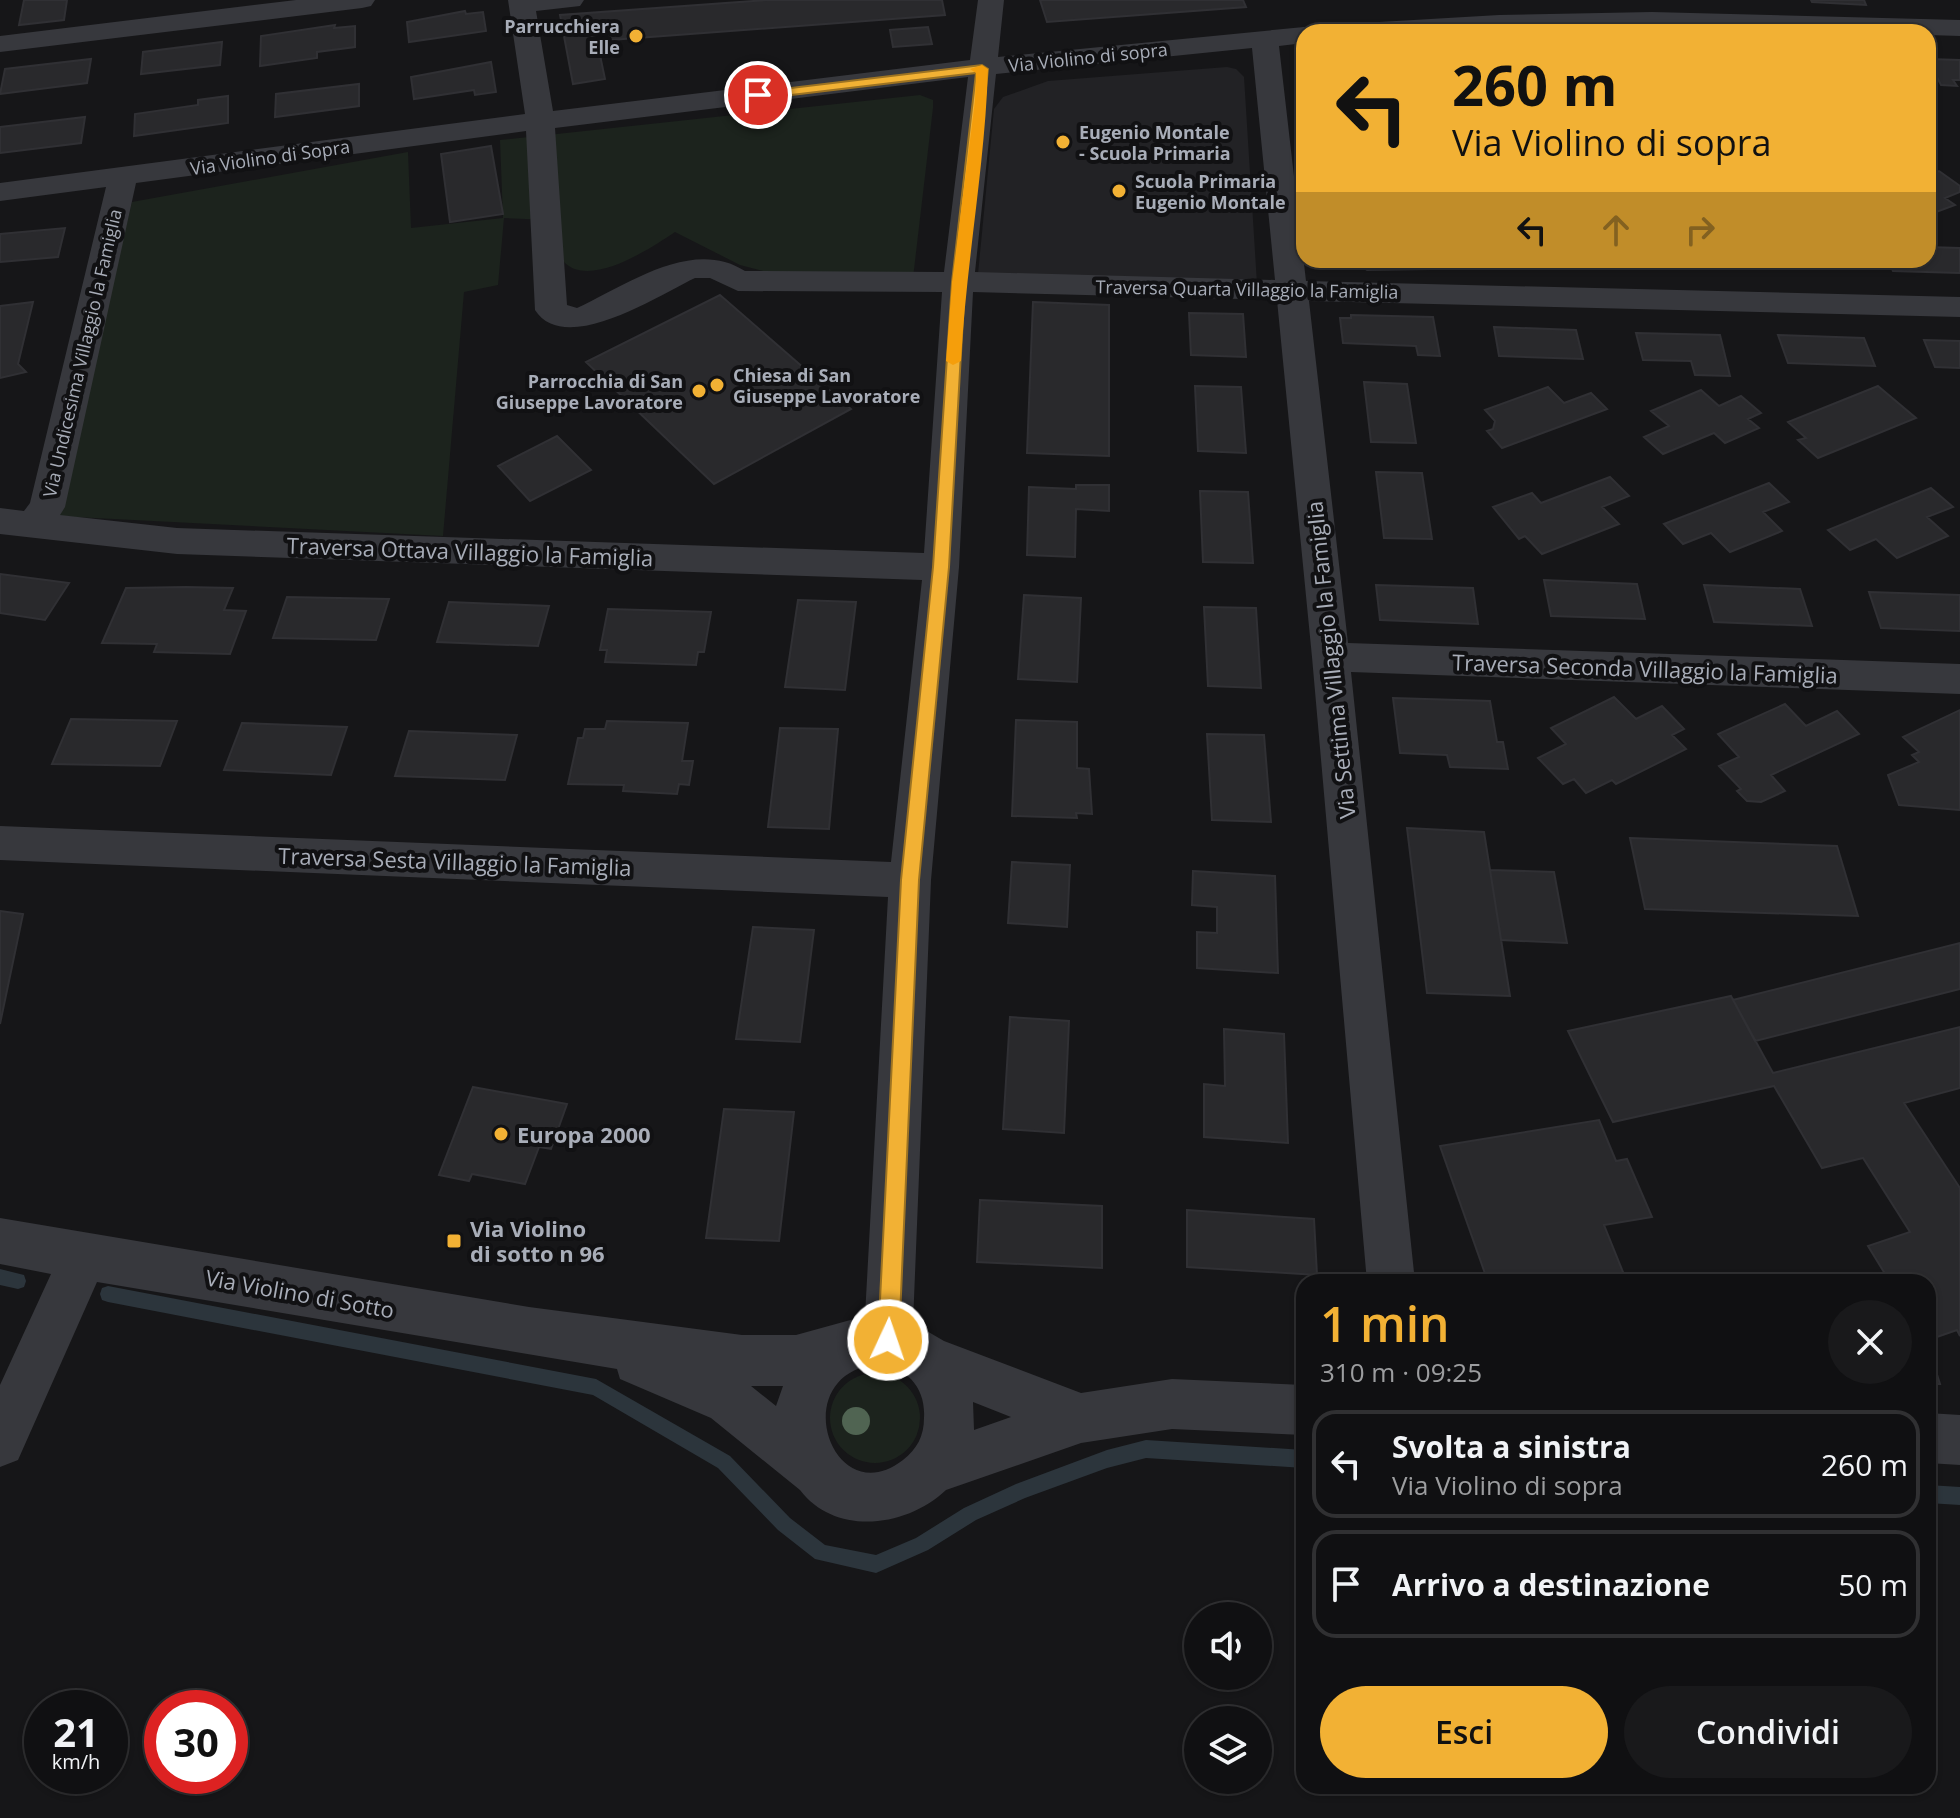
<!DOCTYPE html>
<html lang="it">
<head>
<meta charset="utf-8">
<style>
	body { margin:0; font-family:"Open Sans",sans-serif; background:#19191b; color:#f1f3f6; height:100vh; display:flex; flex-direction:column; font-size:30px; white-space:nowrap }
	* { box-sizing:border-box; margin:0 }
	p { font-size:26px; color:#9c9d9f }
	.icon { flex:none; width:44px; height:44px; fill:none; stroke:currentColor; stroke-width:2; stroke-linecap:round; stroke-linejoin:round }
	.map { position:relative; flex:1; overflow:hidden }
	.details { position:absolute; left:1296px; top:1274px; width:640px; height:520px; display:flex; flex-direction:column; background:#101012; border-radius:24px; box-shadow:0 2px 6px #0004,0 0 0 2px #303032 }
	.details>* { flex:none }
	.guide { position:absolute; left:1296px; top:24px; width:640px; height:244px; border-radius:24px; box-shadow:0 2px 6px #0004,0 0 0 2px #303032; background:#f2b134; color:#111; overflow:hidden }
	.buttons { position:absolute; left:1184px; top:1602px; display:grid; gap:16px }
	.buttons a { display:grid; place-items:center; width:88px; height:88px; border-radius:50%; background:#101012; box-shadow:0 2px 6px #0004,0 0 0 2px #303032; font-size:40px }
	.speed { position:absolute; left:24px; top:1690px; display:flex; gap:16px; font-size:40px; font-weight:700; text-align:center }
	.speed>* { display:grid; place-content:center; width:104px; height:104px; border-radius:50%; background:#101012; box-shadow:0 2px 6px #0004,0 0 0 2px #303032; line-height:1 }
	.speed small { font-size:20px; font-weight:400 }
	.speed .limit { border:12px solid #d22; background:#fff; color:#111 }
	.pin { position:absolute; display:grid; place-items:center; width:68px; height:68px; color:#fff; margin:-34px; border:4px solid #fff; border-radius:50%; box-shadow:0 2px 8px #0007 }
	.me { position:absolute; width:88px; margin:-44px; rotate:3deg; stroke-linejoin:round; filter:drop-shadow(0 0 6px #0008) }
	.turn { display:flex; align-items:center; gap:28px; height:168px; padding:0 24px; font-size:36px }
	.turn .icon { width:104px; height:104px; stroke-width:2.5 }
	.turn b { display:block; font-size:56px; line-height:68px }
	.lanes { display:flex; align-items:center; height:76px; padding:0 24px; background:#0003; justify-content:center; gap:40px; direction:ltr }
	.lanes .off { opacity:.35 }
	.round { display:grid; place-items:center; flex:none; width:84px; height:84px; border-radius:42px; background:#19191b }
	.overview { display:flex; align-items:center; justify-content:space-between; height:136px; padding:0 24px }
	h1 { font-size:48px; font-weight:600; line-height:60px; color:#f2b134 }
	.primary-button { display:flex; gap:16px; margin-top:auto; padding:16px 24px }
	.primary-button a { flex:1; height:92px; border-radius:48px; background:#f2b134; color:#111; font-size:32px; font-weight:600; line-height:92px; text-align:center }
	.primary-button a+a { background:#19191b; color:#f1f3f6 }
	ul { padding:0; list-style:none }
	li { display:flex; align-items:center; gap:24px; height:108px; margin:0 16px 12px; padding:0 8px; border:4px solid #303032; border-radius:24px }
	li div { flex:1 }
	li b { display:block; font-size:30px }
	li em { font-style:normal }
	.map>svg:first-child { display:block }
</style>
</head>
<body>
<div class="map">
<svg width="1960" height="1818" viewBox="0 0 1960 1818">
	<rect width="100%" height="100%" fill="#161618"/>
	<path fill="#222225" d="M 1227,67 L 1236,69 L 1244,77 L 1257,284 L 978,274 L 994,109 L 1003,97 L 1048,81 Z"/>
	<path fill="#1c231d" d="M 920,95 L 933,100 L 933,108 L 913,278 L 771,273 L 740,265 L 675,232 C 651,248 590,289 564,262 C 556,253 553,232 549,220 L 504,218 L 498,285 L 464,292 L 443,536 L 55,516 L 132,202 L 408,152 L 411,228 L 503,218 L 500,140 Z
		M830 1418a45 45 0 1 1 90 0a45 45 0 1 1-90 0Z"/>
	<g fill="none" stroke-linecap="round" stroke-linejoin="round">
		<path fill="#2c353c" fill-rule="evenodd" d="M 0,1269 L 24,1275 L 26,1281 L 24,1287 L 18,1289 L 0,1285 Z
			M 108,1286 L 596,1379 L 730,1456 L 790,1518 L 825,1545 L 876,1555 L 916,1538 L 964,1508 L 1016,1484 L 1107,1450 L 1146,1440 L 1304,1450 L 1304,1468 L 1146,1458 L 1107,1468 L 1025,1498 L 976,1520 L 928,1550 L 876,1573 L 815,1559 L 778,1530 L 718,1468 L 593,1395 L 108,1302 L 102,1300 L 100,1294 L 102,1288 Z
			M 1928,1485 L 1960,1487 L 1960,1505 L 1928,1503 Z"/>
	</g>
	<path fill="#29292c" stroke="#303034" stroke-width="2" d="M 24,0 L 67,0 L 64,20 L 19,25 Z
		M 767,0 L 942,0 L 945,15 L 597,41 L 605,79 L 573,84 L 560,15 Z
		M 1040,0 L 1243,0 L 1246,7 L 1047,22 Z
		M 1811,0 L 1864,0 L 1866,5 L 1812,2 Z
		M 465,11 L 466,14 L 483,12 L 486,31 L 409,42 L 407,22 Z
		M 335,25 L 334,28 L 355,26 L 355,47 L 317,52 L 317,58 L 260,66 L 261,36 Z
		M 928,27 L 932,44 L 893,47 L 890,30 Z
		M 222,42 L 220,65 L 141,74 L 143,52 Z
		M 91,59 L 87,83 L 0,94 L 5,69 Z
		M 1928,59 L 1960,60 L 1960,80 L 1953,80 L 1957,86 L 1941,85 Z
		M 491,62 L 496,92 L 475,95 L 474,90 L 414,99 L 411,77 Z
		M 359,84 L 359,106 L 275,117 L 276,94 Z
		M 228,96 L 228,123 L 134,136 L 135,114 L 198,105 L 198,100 Z
		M 85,117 L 81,143 L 0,153 L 0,127 Z
		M 491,146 L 503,214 L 450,222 L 441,154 Z
		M 1939,171 L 1960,186 L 1960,192 L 1945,198 L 1955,205 L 1928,215 L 1928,175 Z
		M 65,228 L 58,257 L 0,262 L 0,234 Z
		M 1928,247 L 1960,248 L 1960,273 L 1893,271 L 1888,260 L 1928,260 Z
		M 1343,260 L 1422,260 L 1423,264 L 1430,265 L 1430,269 L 1367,270 L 1356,262 Z
		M 1616,260 L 1697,260 L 1699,265 L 1617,263 Z
		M 1752,260 L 1831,260 L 1834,268 L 1754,267 Z
		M 720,295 L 851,409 L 714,484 L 586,362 Z
		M 33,302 L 18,364 L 26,372 L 0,378 L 0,306 Z
		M 1033,302 L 1109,305 L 1109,456 L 1027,453 Z
		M 1189,313 L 1243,314 L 1246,357 L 1191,355 Z
		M 1351,315 L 1433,317 L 1440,356 L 1418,355 L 1416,346 L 1343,343 L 1340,318 L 1351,318 Z
		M 1494,327 L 1576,330 L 1583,359 L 1499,356 Z
		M 1636,333 L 1720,335 L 1730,376 L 1695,375 L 1691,361 L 1643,360 Z
		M 1778,335 L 1864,338 L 1875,366 L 1788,363 Z
		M 1924,340 L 1960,341 L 1960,368 L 1935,367 Z
		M 1364,382 L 1407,384 L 1416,443 L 1371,442 Z
		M 1195,386 L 1241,387 L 1246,453 L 1198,451 Z
		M 1878,386 L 1916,418 L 1818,458 L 1798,440 L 1806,438 L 1788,422 Z
		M 1548,387 L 1564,403 L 1591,393 L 1607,409 L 1502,448 L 1487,431 L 1493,429 L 1495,421 L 1485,410 Z
		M 1701,390 L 1719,406 L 1741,396 L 1761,413 L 1748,419 L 1759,428 L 1725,443 L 1714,433 L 1663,454 L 1644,437 L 1669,426 L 1651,411 Z
		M 557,436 L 591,470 L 530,501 L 498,466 Z
		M 1376,472 L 1422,473 L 1432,539 L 1384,538 Z
		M 1610,477 L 1629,496 L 1602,507 L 1619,524 L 1542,554 L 1525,536 L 1519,539 L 1493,507 L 1532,493 L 1541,503 Z
		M 1769,483 L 1789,502 L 1763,512 L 1782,531 L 1730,552 L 1711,533 L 1683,544 L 1664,524 Z
		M 1076,485 L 1109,485 L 1109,511 L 1076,509 L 1075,557 L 1027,555 L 1029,487 L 1076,489 Z
		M 1931,488 L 1953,507 L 1927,517 L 1948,536 L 1897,558 L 1876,539 L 1850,550 L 1828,530 Z
		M 1200,491 L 1248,492 L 1253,563 L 1203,562 Z
		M 0,574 L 69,583 L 45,620 L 0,613 Z
		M 1544,580 L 1637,584 L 1645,619 L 1551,616 Z
		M 1376,585 L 1473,588 L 1478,624 L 1380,620 Z
		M 1704,585 L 1800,589 L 1812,626 L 1714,622 Z
		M 186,587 L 233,588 L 224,610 L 246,611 L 230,654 L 154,652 L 157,644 L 102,643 L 126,588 Z
		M 1869,592 L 1960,595 L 1960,631 L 1881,628 Z
		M 1024,595 L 1081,598 L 1077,682 L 1018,679 Z
		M 287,597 L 389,599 L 376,640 L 273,638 Z
		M 798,600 L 856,602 L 845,690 L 785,687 Z
		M 449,602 L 549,606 L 538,646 L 437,642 Z
		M 1204,607 L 1256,608 L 1261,688 L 1208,686 Z
		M 608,609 L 711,612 L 704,652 L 698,652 L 696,665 L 605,662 L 607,650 L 600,650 Z
		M 1614,697 L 1636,719 L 1662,706 L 1684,729 L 1672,735 L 1686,749 L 1616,784 L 1612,780 L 1586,793 L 1574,779 L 1563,784 L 1538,758 L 1566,744 L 1551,728 Z
		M 1393,698 L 1490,701 L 1497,742 L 1503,742 L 1508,769 L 1450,767 L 1447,755 L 1400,753 Z
		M 1785,704 L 1806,726 L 1837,711 L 1859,734 L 1771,775 L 1785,791 L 1761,802 L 1747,801 L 1737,791 L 1741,789 L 1719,766 L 1739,757 L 1718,734 Z
		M 1960,710 L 1960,810 L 1899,805 L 1888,775 L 1919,762 L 1912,755 L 1919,752 L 1903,737 Z
		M 71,719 L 177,721 L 160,766 L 52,764 Z
		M 1016,720 L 1077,722 L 1077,768 L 1089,769 L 1092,814 L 1076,813 L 1077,818 L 1012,816 Z
		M 607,721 L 688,723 L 682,761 L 693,761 L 689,785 L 679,784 L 677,794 L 623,791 L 624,785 L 568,784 L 578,738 L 583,738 L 585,729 L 605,729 Z
		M 242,723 L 347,727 L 331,775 L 224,770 Z
		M 780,728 L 838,729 L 829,829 L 768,827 Z
		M 409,731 L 517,735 L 505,780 L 395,776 Z
		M 1207,734 L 1264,735 L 1271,822 L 1212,820 Z
		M 1407,828 L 1484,832 L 1510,996 L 1427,993 Z
		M 1630,838 L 1837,846 L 1858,916 L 1645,909 Z
		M 1012,862 L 1070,865 L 1067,927 L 1008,923 Z
		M 1490,870 L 1554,872 L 1567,943 L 1501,940 Z
		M 1193,871 L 1275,876 L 1278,973 L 1197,968 L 1197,932 L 1217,933 L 1217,907 L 1192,905 Z
		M 0,911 L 23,914 L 0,1024 Z
		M 753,927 L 814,930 L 800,1042 L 736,1039 Z
		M 1960,943 L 1960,989 L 1755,1041 L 1733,1000 Z
		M 1731,996 L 1773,1073 L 1960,1027 L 1960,1088 L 1904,1103 L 1960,1188 L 1960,1336 L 1957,1330 L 1928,1340 L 1928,1282 L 1890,1282 L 1868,1246 L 1910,1232 L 1863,1158 L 1822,1168 L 1774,1086 L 1613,1122 L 1568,1031 Z
		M 1010,1017 L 1069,1021 L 1064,1133 L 1003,1129 Z
		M 1224,1029 L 1284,1034 L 1288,1143 L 1204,1137 L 1204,1084 L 1225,1086 Z
		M 473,1087 L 567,1104 L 551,1149 L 539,1147 L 525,1184 L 472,1174 L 469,1181 L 439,1175 Z
		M 724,1109 L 794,1112 L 779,1241 L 706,1238 Z
		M 1599,1120 L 1616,1161 L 1627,1159 L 1652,1217 L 1604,1225 L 1627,1282 L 1488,1282 L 1440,1146 Z
		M 980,1200 L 1102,1206 L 1102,1268 L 977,1262 Z
		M 1187,1210 L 1314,1219 L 1317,1275 L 1187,1267 Z
		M 1718,1274 L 1887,1277 L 1890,1282 L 1720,1282 Z
		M 1928,1346 L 1940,1384 L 1928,1384 Z"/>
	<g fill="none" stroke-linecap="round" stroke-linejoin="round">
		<path fill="#37383d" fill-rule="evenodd" d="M 296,0 L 375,0 L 371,6 L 362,8 L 0,52 L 0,36 Z
			M 508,0 L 584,0 L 580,6 L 536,11 L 553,111 L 970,60 L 978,0 L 1004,0 L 998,57 L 1304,27 L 1316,32 L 1304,32 L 1304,43 L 1279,46 L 1306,281 L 1960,297 L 1960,317 L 1309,301 L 1348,643 L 1960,664 L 1960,694 L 1351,672 L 1415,1282 L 1367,1282 L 1312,657 L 1277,300 L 973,292 L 959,567 L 931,880 L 913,1323 L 944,1341 L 1081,1393 L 1172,1379 L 1304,1385 L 1304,1435 L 1172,1429 L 1081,1443 L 946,1490 C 907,1527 836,1537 800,1490 L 711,1418 L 620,1379 L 617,1369 L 97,1282 L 18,1460 L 0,1467 L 0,1385 L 51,1274 L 0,1264 L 0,1218 L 529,1307 L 742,1335 L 796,1335 L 865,1316 L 888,897 L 0,860 L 0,826 L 891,862 L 922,580 L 177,554 L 0,534 L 0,508 L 24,511 L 30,503 L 106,187 L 0,201 L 0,183 L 525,114 ZM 1252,48 L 1275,280 L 975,272 L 996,74 ZM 968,77 L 944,272 L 745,271 C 692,237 627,285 577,308 L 567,305 L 555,128 ZM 526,131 L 535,310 C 565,357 659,295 695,278 L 710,278 L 738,291 L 942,292 L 924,553 L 177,528 L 60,515 L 65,507 L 136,183 ZM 878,1364 C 907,1367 926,1388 924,1418 C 924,1436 917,1449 903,1460 C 832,1515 784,1374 878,1364 ZM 751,1386 L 783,1386 L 776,1406 ZM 973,1402 L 1011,1417 L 974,1430 Z
			M 1652,12 L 1960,20 L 1960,36 L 1928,35 L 1928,32 L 1652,28 L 1331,32 L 1335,26 L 1345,24 L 1499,15 Z
			M 1928,1413 L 1960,1415 L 1960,1465 L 1928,1463 Z"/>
	</g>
	<circle fill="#506452" cx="856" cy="1421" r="14"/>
	<path fill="#f2b134" stroke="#9d7322" stroke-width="2" d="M 982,65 L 988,69 L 965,282 L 949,567 L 919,880 L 899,1340 L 896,1347 L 888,1350 L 881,1347 L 878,1340 L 901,880 L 933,567 L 952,282 L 976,73 L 758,99 L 751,95 L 758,92 Z"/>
	<path fill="#f59e0b" d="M 982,65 L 988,69 C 985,166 966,263 961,361 L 953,365 L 946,361 L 952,282 L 975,101 L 976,73 L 970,69 Z"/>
	<g fill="#f2b134" stroke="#111113" stroke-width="3">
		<circle cx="636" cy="36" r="8"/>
		<circle cx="1063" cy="142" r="8"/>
		<circle cx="1119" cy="191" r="8"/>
		<circle cx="717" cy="385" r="8"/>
		<circle cx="699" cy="391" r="8"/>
		<circle cx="501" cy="1134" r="8"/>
		<rect x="446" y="1233" width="16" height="16" rx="4"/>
	</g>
	<g text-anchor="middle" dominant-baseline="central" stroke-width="8" stroke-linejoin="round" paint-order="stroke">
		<g font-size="18" font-weight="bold" fill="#a8adb8" stroke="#111113" text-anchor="start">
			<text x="620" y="26" text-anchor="end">Parrucchiera<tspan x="620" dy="21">Elle</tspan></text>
			<text x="1079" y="132">Eugenio Montale<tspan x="1079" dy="21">- Scuola Primaria</tspan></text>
			<text x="1135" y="181">Scuola Primaria<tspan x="1135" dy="21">Eugenio Montale</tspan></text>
			<text x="733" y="375">Chiesa di San<tspan x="733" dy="21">Giuseppe Lavoratore</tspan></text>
			<text x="683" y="381" text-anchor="end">Parrocchia di San<tspan x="683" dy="21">Giuseppe Lavoratore</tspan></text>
		</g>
		<g font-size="18" fill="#a8adb8" stroke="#111113">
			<text transform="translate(1088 57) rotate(-6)">Via Violino di sopra</text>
			<text transform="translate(270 157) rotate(-8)">Via Violino di Sopra</text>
			<text transform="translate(1247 289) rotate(1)">Traversa Quarta Villaggio la Famiglia</text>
			<text transform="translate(82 353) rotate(-77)">Via Undicesima Villaggio la Famiglia</text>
		</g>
		<g font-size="22" fill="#a8adb8" stroke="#111113">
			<text transform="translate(470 551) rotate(2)">Traversa Ottava Villaggio la Famiglia</text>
			<text transform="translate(1330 660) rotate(-96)">Via Settima Villaggio la Famiglia</text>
			<text transform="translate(1645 668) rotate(2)">Traversa Seconda Villaggio la Famiglia</text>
			<text transform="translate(455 861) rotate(2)">Traversa Sesta Villaggio la Famiglia</text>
			<text transform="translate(300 1293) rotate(10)">Via Violino di Sotto</text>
		</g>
		<g font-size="22" font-weight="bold" fill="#a8adb8" stroke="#111113" text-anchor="start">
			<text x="517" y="1134">Europa 2000</text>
			<text x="470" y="1228">Via Violino<tspan x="470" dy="25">di sotto n 96</tspan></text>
		</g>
	</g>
</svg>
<div class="buttons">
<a><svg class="icon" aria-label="sound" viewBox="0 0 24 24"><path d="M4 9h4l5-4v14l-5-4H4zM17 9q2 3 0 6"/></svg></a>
<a><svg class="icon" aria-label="layers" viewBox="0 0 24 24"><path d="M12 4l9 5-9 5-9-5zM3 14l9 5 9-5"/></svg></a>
</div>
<div class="speed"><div>21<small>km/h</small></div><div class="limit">30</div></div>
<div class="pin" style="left:758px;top:95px;background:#d93025"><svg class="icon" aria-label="arrive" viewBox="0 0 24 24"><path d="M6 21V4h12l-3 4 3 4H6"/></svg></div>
<svg class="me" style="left:888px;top:1340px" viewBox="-20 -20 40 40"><circle r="17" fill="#f2b134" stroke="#fff" stroke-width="3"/><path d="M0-11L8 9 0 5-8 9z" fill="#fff"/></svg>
<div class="guide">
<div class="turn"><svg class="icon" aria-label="left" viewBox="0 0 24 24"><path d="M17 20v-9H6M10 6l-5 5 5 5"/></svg><div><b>260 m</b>Via Violino di sopra</div></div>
<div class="lanes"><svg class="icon" aria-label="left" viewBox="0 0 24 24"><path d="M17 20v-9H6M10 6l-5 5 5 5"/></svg><svg class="icon off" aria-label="ahead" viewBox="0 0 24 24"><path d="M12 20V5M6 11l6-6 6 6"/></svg><svg class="icon off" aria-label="right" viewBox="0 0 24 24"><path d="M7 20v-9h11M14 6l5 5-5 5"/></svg></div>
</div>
<section class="details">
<div class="overview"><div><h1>1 min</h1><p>310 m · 09:25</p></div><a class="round"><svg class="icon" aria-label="close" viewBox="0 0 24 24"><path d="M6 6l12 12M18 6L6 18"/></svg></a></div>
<ul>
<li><svg class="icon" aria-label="left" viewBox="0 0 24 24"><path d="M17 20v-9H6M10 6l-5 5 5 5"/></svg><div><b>Svolta a sinistra</b><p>Via Violino di sopra</p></div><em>260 m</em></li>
<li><svg class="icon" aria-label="arrive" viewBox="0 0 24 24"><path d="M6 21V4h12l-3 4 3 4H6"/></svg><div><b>Arrivo a destinazione</b></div><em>50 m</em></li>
</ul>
<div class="primary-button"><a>Esci</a><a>Condividi</a></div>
</section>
</div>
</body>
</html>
